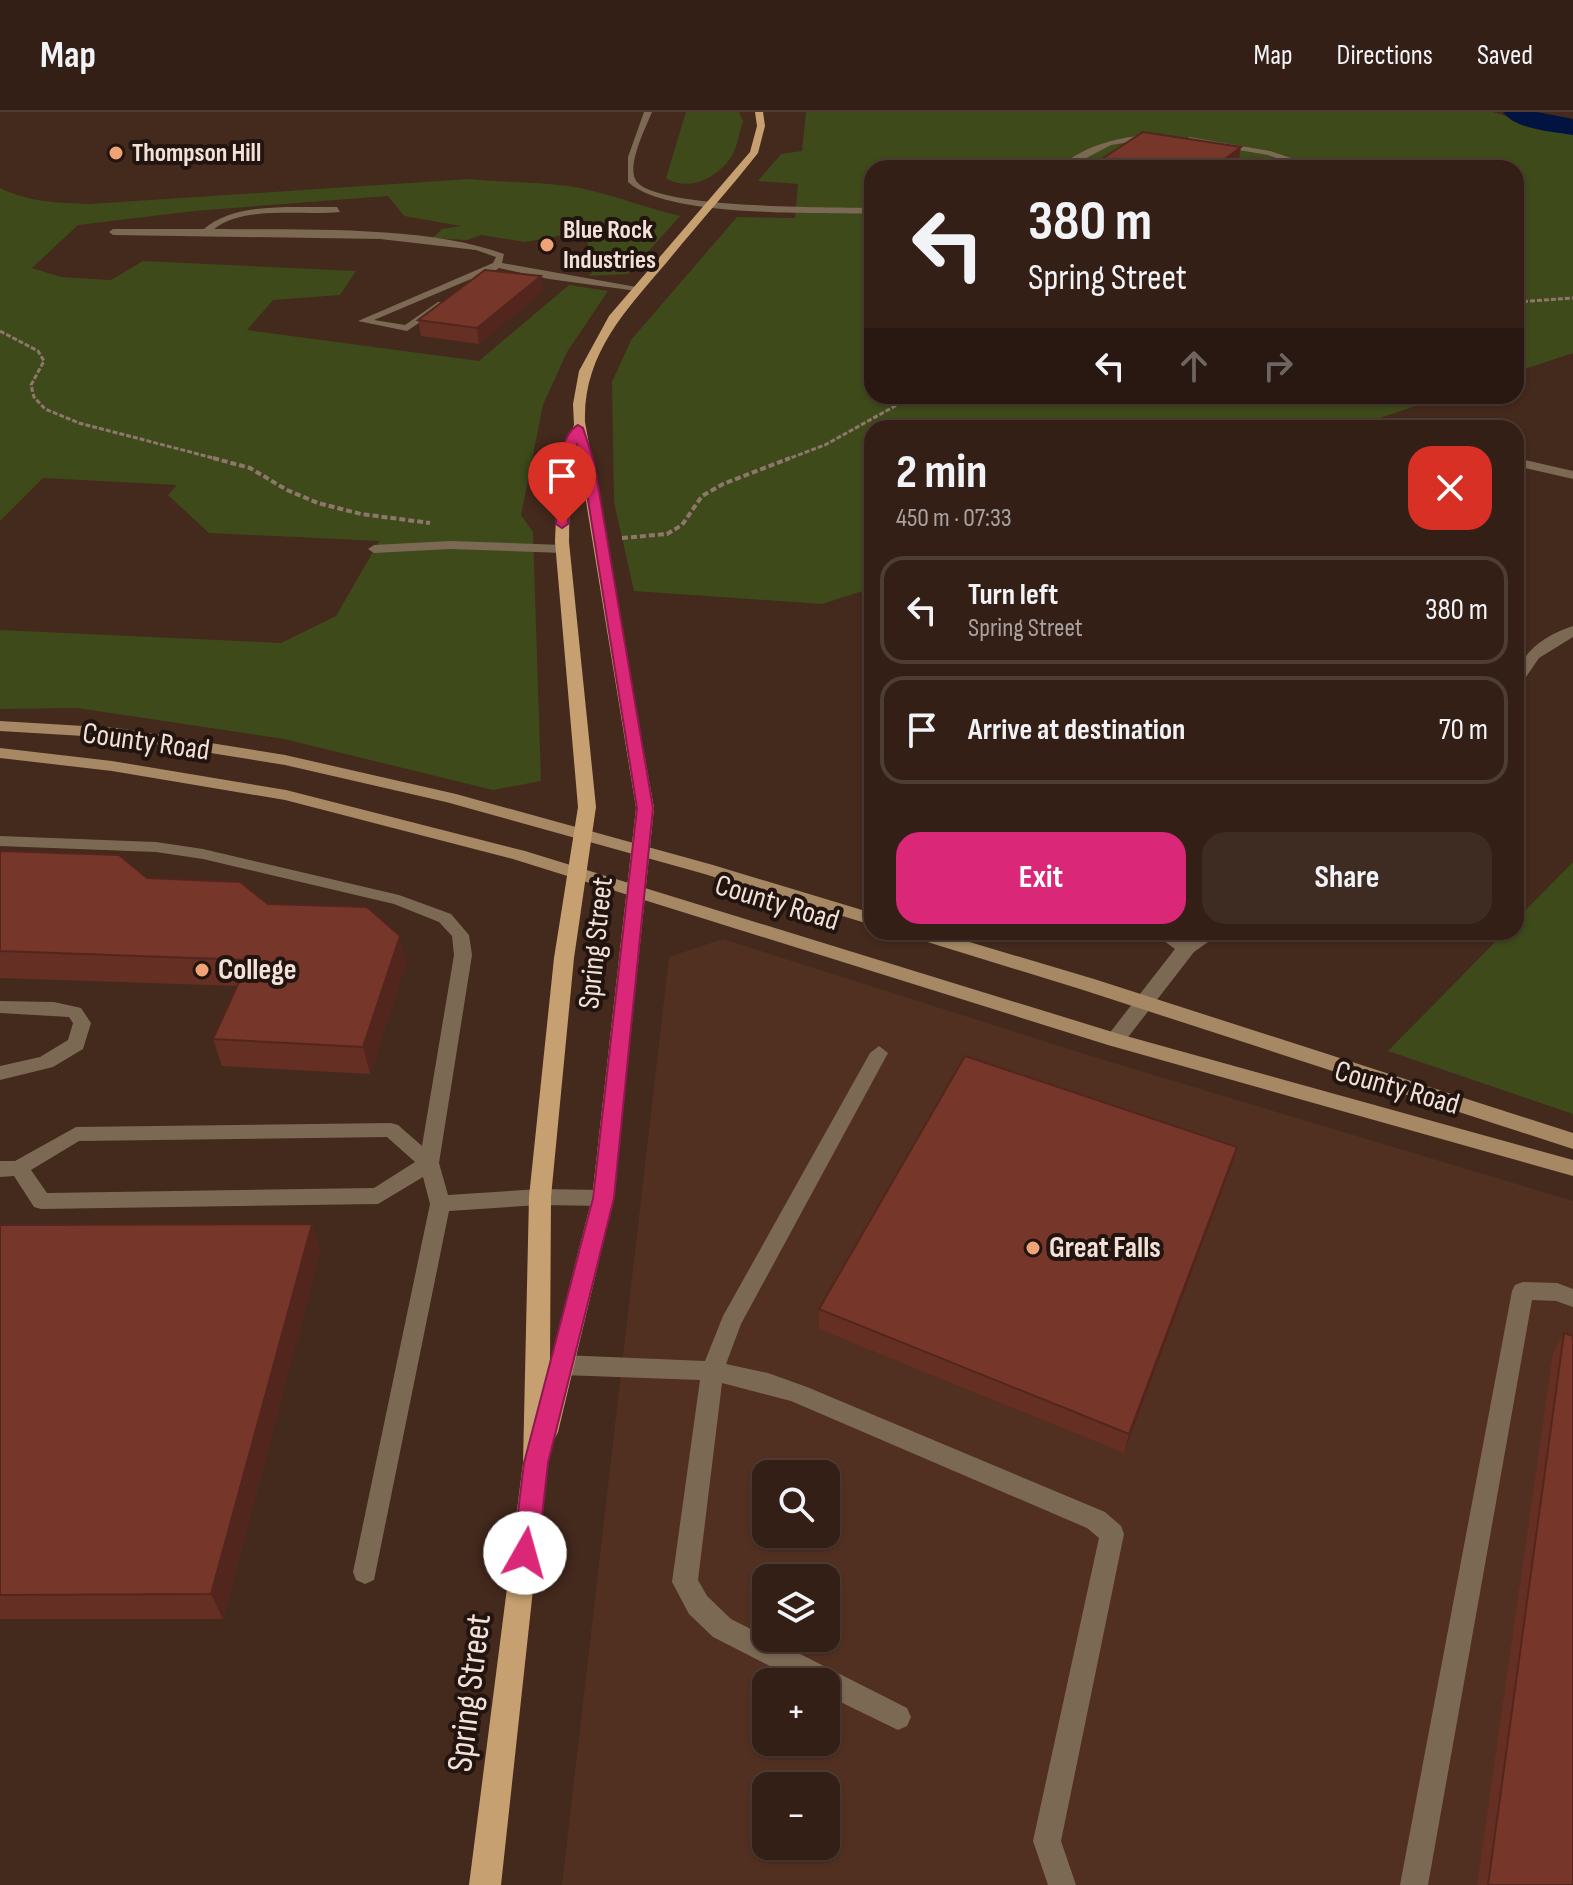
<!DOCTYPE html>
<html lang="en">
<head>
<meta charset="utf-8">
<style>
	body { margin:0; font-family:"Sofia Sans Condensed",sans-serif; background:#3e2c23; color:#f1f3f6; height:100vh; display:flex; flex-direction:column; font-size:30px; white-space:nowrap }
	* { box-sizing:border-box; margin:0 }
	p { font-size:26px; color:#a9a2a1 }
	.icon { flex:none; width:44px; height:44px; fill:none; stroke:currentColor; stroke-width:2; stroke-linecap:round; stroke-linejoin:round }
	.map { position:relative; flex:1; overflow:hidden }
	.panel { position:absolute; left:864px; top:308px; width:660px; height:520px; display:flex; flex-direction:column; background:#331f16; border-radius:24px; box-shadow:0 2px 6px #0004,0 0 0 2px #4e3d35 }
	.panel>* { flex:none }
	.hud { position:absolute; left:864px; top:48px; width:660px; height:244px; border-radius:24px; box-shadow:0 2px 6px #0004,0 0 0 2px #4e3d35; background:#331f16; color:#f1f3f6; overflow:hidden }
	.controls { position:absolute; left:752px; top:1348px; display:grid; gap:16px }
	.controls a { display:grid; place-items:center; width:88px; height:88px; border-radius:16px; background:#331f16; box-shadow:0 2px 6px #0004,0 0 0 2px #4e3d35; font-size:40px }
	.pin { position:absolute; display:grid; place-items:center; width:68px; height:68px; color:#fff; margin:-82px -34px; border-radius:50% 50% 50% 0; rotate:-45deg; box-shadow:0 0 8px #0007 }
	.pin .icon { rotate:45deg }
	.me { position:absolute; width:88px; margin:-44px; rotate:7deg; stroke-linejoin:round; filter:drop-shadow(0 0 6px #0008) }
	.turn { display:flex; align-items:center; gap:28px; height:168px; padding:0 32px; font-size:36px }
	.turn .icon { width:104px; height:104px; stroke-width:2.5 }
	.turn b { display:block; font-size:56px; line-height:68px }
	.lanes { display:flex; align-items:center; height:76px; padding:0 32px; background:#0003; justify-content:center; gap:40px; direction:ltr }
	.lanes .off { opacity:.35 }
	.round { display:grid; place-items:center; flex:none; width:84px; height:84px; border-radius:24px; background:#3e2c23 }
	.overview { display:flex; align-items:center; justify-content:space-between; height:136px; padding:0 32px }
	h1 { font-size:48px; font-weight:700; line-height:60px }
	.cta { display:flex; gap:16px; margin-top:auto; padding:16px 32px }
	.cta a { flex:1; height:92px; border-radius:24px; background:#db2777; color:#fff; font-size:32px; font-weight:700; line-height:92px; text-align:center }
	.cta a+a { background:#3e2c23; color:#f1f3f6 }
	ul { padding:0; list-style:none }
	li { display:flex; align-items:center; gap:24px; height:108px; margin:0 16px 12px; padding:0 16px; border:4px solid #4e3d35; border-radius:24px }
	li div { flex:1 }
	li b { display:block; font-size:30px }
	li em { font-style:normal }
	header { display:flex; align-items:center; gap:48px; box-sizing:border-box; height:112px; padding:0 40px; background:#331f16; border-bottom:2px solid #4e3d35 }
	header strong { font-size:38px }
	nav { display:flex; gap:44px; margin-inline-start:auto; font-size:28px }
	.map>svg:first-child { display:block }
</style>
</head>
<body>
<header>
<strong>Map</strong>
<nav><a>Map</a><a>Directions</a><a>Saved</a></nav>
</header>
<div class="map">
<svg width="1573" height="1773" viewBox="0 0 1573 1773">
	<rect width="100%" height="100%" fill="#44291d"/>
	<path fill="#513021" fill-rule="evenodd" d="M 723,827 L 1094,945 L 1573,1089 L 1573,1773 L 562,1773 L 669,845 ZM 766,1362 L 826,1362 L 826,1422 L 766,1422 ZM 766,1466 L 826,1466 L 826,1526 L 766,1526 ZM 766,1570 L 826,1570 L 826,1630 L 766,1630 ZM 766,1674 L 826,1674 L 826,1734 L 766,1734 Z"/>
	<path fill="#3e4a1a" d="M 686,0 L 739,0 L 743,9 C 739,21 737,38 730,47 C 715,67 688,80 666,66 Z
		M 806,0 L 1493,0 L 1546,17 L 1573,19 L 1573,241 L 1516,260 L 1516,56 L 872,56 L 872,284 L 1445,284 L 1350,316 L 872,316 L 872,476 L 822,492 L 634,479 L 614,390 L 612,270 L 631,228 L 737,105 L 795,106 L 798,72 L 758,69 L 781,42 L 802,39 Z
		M 469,67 C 506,71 543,69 580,76 C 614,83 646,96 680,104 L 628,162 L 589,164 L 594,158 L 592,155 L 572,153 L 587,144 L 590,137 L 587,130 L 574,121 L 525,130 L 481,123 L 467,128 L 432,126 L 442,117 L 461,114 L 404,104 L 388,84 L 194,99 L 78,113 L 32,156 L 61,165 L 111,168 L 143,149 L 356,159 L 340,183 L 273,188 L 247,218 L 479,249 L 569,173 L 608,179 L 567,240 L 543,293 L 521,403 L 533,420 L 541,669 L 493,678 L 284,627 L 77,596 L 0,597 L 0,518 L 281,531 L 336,504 L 379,429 L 209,421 L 168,383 L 177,373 L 43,366 L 0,409 L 0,76 C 29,90 57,91 89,92 Z
		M 1573,750 L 1573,1002 L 1388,939 L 1505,820 L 1516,820 L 1516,808 Z"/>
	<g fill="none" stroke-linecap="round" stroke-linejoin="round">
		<path fill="#001341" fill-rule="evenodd" d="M 1503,0 L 1537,0 L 1573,7 L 1573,23 C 1552,19 1516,18 1503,0 Z"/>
		<path stroke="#8e766c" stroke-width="3" stroke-dasharray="5 2" stroke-linecap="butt" d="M 1516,190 L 1573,186
			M 0,219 L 38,239 L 44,249 L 31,273 L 34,285 L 45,297 L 79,311 L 221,348
			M 785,348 L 825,333 L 913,284"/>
		<path stroke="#8e766c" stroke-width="4" stroke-dasharray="6 3" stroke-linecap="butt" d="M 213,346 L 250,356 L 287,378 L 318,391 L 361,402 L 430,411
			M 622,426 L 667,422 L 682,413 L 702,384 L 723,372 L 790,346"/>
		<path fill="#7c6953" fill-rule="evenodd" d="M 644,0 L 652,0 C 646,15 625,56 637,70 C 659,97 832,95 872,96 L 872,102 C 817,100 667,106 628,70 L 628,45 Z
			M 1146,23 L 1163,25 L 1111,33 L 1067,56 L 1058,56 C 1082,35 1114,26 1146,23 Z
			M 1189,25 L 1270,39 L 1303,50 L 1303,56 L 1295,56 L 1296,53 L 1268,43 L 1186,29 Z
			M 337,95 L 340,100 C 304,104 244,93 214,117 C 299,118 426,113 504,142 L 502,151 L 642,176 L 637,179 L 549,167 L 499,156 L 472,175 L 464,173 L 471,167 L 374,208 L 405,213 L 438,190 L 444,190 L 444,194 L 407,219 L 358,209 L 493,151 L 496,145 L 476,138 L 380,127 L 113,123 L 109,120 L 113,117 L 204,117 C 236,89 297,96 337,95 Z
			M 450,429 L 563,433 L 569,437 L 563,441 L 450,437 L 374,441 L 368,437 L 374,433 Z
			M 0,724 L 156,730 L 203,737 L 399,783 L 451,802 L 469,823 L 472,843 L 439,1051 L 448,1083 L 540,1077 L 603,1078 L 610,1080 L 613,1086 L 610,1092 L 603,1094 L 540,1093 L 449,1099 L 374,1468 L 365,1472 L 356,1468 L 353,1460 L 430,1092 L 423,1065 L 378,1092 L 41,1097 L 34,1095 L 14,1064 L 0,1065 L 0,1049 L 15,1049 L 76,1015 L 391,1011 L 398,1013 L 422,1034 L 454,843 L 452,824 L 439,810 L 394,792 L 203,747 L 156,740 L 0,734 ZM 387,1025 L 415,1050 L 374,1076 L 47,1081 L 31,1058 L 79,1029 Z
			M 0,889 L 54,890 L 81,896 L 91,911 L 83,937 L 53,955 L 0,968 L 0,954 L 40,945 L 68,928 L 73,911 L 69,905 L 0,901 Z
			M 879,934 L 888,941 L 741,1212 L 726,1252 L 768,1261 L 807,1275 L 1105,1400 L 1121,1414 L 1124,1422 L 1061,1729 L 1076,1773 L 1048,1773 L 1033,1729 L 1099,1426 L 1087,1416 L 791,1289 L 722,1271 L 698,1468 L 707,1484 L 731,1507 L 907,1596 L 911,1605 L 907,1614 L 898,1618 L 826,1583 L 826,1570 L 801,1570 L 713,1525 L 689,1502 L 672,1470 L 700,1268 L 562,1263 L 554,1260 L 551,1253 L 554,1246 L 562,1243 L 705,1249 L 723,1204 L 870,941 Z
			M 1523,1170 L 1557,1171 L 1573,1177 L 1573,1195 L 1556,1189 L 1532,1188 L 1428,1773 L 1400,1773 L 1512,1179 L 1515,1173 Z"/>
		<path fill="#7c6953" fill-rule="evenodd" d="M 1516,346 L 1573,359 L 1573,367 L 1516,354 Z
			M 1573,514 L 1573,525 L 1539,546 L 1522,571 L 1516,573 C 1516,542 1545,523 1573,514 Z
			M 1152,820 L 1176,820 L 1187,827 L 1198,820 L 1222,820 L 1194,840 L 1122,933 L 1108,933 L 1105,928 L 1108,923 L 1175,837 Z"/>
		<path fill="#a68864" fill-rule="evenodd" d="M 0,609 L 117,616 L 285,643 L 456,682 L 713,753 L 872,801 L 872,813 L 701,761 L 446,690 L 285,653 L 117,626 L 0,619 Z
			M 0,636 L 112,649 L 286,678 L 525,739 L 1119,922 L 1573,1048 L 1573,1064 L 1108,933 L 513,747 L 285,688 L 112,659 L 0,646 Z
			M 905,820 L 936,820 L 1094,867 L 1573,1021 L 1573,1037 L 1080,877 L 908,824 Z"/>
		<path fill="#c7a071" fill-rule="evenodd" d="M 755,0 L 763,0 L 765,14 L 758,41 C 729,78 697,113 667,150 C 626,198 583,242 585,310 L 654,696 L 614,1086 L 558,1320 L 554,1328 L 549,1330 L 501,1773 L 469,1773 L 523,1351 L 529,1085 L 554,846 L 578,695 L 555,430 L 558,352 L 574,313 L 573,292 L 579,259 L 609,204 L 750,40 L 757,14 ZM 577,334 L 636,696 L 592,1086 L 550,1250 L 551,1085 L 574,846 L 596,695 L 569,430 L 570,352 Z"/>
	</g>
	<path fill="#652f24" d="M 541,164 L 543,179 L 479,232 L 421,224 L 418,208 Z
		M 0,739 L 147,766 L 268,792 L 406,851 L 370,962 L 222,954 L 213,927 L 237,874 L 0,866 Z
		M 1237,1035 L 1231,1055 L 1124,1341 L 819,1217 L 819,1197 Z
		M 312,1112 L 320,1139 L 223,1507 L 0,1507 L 0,1113 Z
		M 1564,1221 L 1573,1773 L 1477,1773 L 1553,1241 Z"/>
	<path fill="#53261d" d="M 1241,35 L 1238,52 L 1233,56 L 1213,56 Z
		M 541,164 L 543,179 L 479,232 L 477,216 Z
		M 400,824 L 406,851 L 370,962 L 363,935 Z
		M 1237,1035 L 1231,1055 L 1124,1341 L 1129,1322 Z
		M 312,1112 L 320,1139 L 223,1507 L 211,1482 Z"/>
	<path fill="#76372a" stroke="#53261d" stroke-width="2" d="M 1143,20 L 1241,35 L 1213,56 L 1100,56 L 1091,54 Z
		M 485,158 L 541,164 L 477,216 L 418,208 Z
		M 0,739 L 119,743 L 147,766 L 240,770 L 268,792 L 367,795 L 400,824 L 363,935 L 213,927 L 249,848 L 0,839 Z
		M 965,944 L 1237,1035 L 1129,1322 L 819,1197 Z
		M 312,1112 L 211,1482 L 0,1483 L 0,1113 Z
		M 1564,1221 L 1573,1224 L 1573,1773 L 1488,1773 Z"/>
	<path fill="#db2777" stroke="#8e194d" stroke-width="2" d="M 578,313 L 583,316 L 594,350 L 653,696 L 614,1086 L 548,1351 L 538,1441 L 534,1449 L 525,1453 L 517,1449 L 513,1441 L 524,1351 L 593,1086 L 637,696 L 582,350 L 577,333 L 570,352 L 568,412 L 562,416 L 556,412 C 557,387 554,326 578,313 Z"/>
	<g fill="#efa376" stroke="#221510" stroke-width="3">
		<circle cx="116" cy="41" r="8"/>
		<circle cx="547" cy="133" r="8"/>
		<circle cx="202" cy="858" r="8"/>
		<circle cx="1033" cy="1136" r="8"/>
	</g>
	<g text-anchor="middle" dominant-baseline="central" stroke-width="8" stroke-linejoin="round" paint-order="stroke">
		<g font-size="26" font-weight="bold" fill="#f3e1d9" stroke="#221510" text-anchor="start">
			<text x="132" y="41">Thompson Hill</text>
			<text x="563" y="118">Blue Rock<tspan x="563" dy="30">Industries</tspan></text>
		</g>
		<g font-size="30" fill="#f3e1d9" stroke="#221510">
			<text transform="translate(146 630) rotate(8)">County Road</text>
			<text transform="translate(777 791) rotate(17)">County Road</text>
			<text transform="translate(596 831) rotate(-84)">Spring Street</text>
			<text transform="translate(1397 976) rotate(16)">County Road</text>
		</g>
		<g font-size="30" font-weight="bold" fill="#f3e1d9" stroke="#221510" text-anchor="start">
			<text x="218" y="858">College</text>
			<text x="1049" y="1136">Great Falls</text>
		</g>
		<g font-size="36" fill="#f3e1d9" stroke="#221510">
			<text transform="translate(470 1581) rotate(-83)">Spring Street</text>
		</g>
	</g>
</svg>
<div class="controls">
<a><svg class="icon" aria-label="search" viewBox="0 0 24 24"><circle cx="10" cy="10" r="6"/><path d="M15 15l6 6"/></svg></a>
<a><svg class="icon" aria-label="layers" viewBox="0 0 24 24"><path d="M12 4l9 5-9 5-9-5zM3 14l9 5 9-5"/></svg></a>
<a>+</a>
<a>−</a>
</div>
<div class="pin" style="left:562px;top:412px;background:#d93025"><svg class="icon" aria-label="arrive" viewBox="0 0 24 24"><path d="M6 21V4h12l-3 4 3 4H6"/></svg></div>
<svg class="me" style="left:525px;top:1441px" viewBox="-20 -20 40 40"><circle r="19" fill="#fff"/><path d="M0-13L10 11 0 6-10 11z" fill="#db2777"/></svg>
<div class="hud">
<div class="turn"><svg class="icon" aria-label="left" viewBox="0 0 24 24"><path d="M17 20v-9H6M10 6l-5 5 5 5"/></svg><div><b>380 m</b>Spring Street</div></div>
<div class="lanes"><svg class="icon" aria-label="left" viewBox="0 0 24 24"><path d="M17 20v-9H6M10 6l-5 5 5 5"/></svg><svg class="icon off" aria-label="ahead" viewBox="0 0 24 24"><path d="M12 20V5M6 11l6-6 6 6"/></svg><svg class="icon off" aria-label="right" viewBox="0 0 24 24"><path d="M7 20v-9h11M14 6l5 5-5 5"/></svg></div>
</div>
<section class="panel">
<div class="overview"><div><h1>2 min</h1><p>450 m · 07:33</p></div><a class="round" style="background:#d93025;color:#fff"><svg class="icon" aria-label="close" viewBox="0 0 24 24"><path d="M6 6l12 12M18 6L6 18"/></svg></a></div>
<ul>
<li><svg class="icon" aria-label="left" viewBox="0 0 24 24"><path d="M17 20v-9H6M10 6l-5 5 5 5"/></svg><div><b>Turn left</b><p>Spring Street</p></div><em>380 m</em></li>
<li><svg class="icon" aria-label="arrive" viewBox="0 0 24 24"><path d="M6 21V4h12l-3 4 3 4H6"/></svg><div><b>Arrive at destination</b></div><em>70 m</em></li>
</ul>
<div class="cta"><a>Exit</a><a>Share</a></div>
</section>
</div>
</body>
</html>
